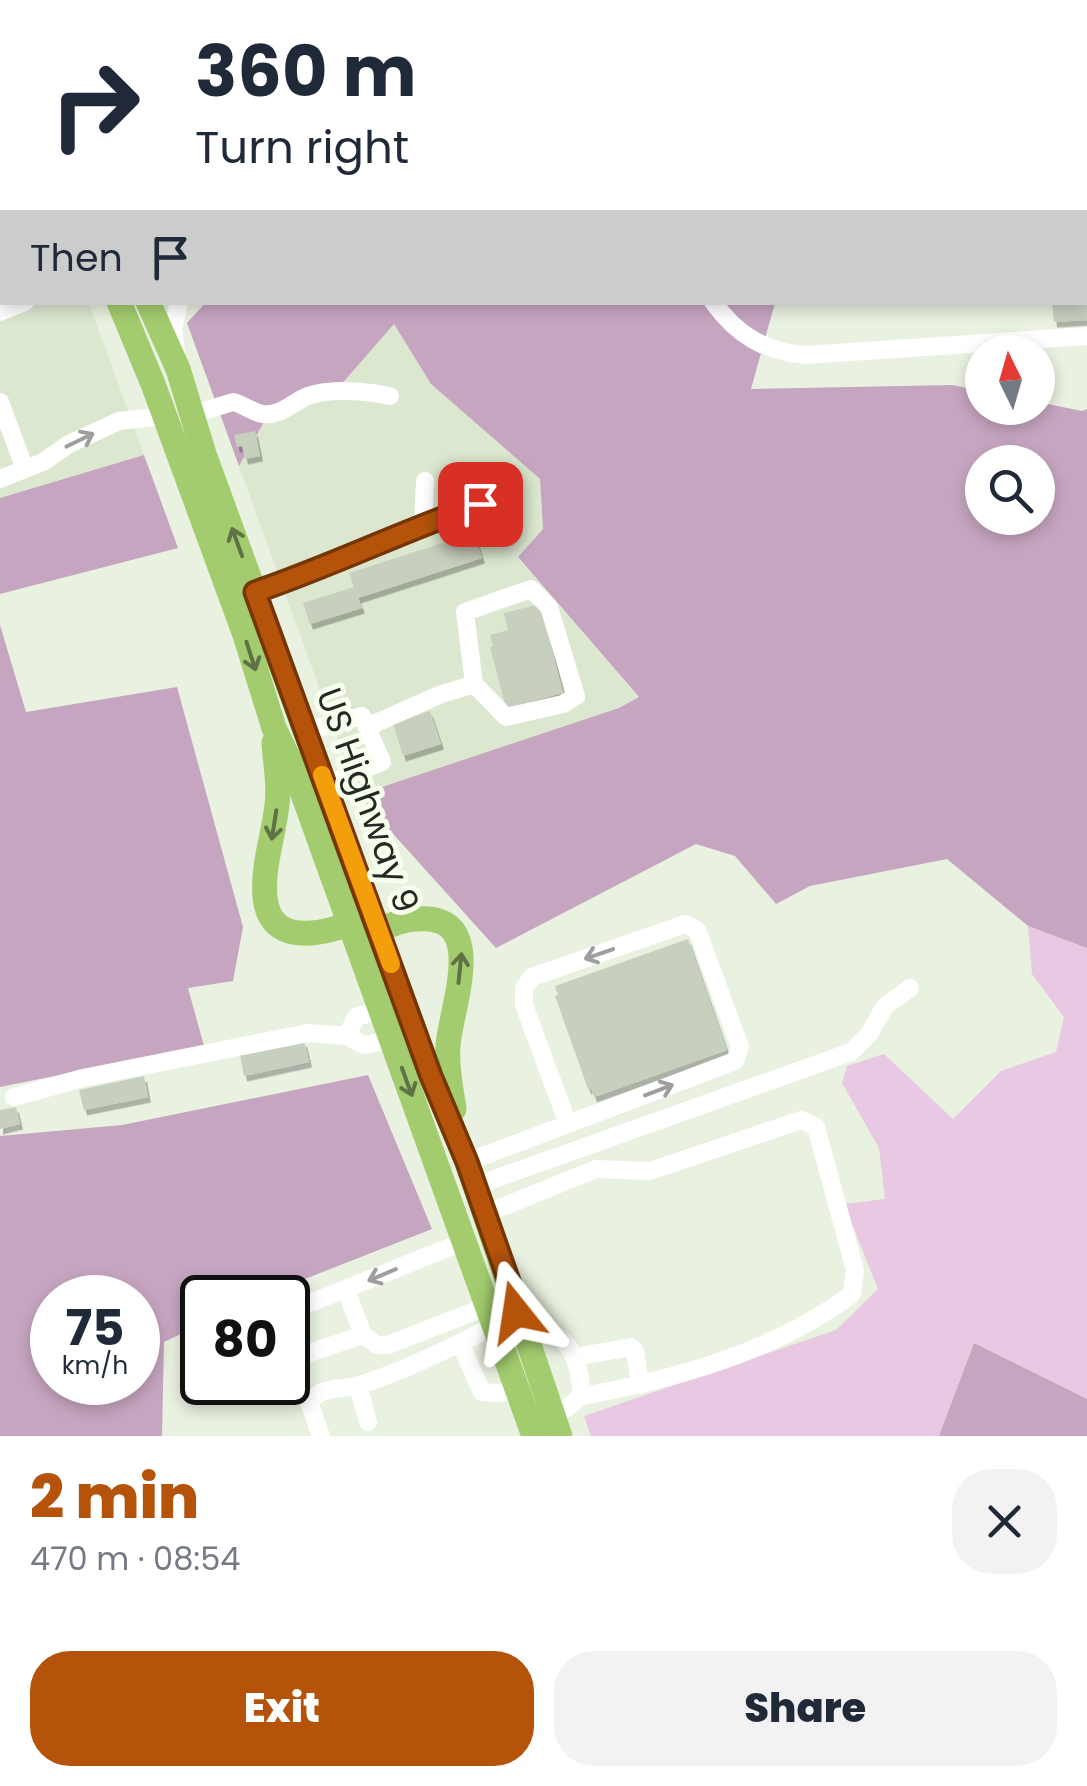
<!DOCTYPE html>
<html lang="en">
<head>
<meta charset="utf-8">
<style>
	body { margin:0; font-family:Poppins,sans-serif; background:#f2f2f3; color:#1f2937; height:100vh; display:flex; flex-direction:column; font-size:38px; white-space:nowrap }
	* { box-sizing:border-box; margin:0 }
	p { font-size:32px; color:#747a83 }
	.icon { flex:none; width:55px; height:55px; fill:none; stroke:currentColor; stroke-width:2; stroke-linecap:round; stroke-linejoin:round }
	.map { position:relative; height:1436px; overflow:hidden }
	.drawer { display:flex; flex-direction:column; background:#fff; flex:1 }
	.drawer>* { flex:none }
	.top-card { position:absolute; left:0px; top:0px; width:1088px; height:305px; box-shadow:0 5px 15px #0003; background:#fff; color:#1f2937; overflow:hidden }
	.needle { width:65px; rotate:355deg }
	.buttons { position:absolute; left:965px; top:335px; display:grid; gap:20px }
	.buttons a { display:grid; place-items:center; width:90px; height:90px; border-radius:50%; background:#fff; box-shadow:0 5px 15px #0003; font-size:50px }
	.speed { position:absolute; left:30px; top:1275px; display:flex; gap:20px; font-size:50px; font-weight:700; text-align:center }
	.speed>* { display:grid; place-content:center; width:130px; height:130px; border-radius:50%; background:#fff; box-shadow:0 5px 15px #0003; line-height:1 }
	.speed small { font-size:25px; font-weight:400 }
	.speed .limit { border:5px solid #111; border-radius:15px; background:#fff; color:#111 }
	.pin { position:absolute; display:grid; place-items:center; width:85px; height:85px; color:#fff; margin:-42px; border-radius:20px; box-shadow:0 5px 15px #0006 }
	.me { position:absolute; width:110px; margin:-55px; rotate:345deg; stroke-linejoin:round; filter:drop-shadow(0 0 8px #0008) }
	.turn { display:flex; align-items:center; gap:35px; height:210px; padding:0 30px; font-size:45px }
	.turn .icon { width:130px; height:130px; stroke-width:2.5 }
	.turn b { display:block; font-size:70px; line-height:85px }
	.then { display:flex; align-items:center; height:95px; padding:0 30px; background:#0003; gap:20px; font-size:38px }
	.round { display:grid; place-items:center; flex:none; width:105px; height:105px; border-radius:40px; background:#f2f2f3 }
	.summary { display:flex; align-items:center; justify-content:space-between; height:170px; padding:0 30px }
	h1 { font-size:60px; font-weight:800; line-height:75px; color:#b45309 }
	.primary-button { display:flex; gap:20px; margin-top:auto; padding:20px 30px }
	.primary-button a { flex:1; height:115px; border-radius:40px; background:#b45309; color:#fff; font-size:40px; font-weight:800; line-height:115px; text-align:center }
	.primary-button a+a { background:#f2f2f3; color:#1f2937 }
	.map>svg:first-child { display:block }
</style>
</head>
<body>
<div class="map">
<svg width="1087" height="1436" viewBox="0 0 1087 1436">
	<defs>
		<filter id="shadow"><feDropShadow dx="3" dy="5.5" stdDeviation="0" flood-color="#0004"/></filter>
	</defs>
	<rect width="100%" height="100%" fill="#e9f1e0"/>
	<path fill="#dbe7cf" d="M 0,178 L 2,178 L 2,302 L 89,303 L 144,455 L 0,498 Z
		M 394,324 L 431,384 L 540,479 L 543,529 L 518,558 L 639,698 L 619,708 L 358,795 L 239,466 L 268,415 L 332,395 Z"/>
	<path fill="#e8c8e2" d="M 1028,926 L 1087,948 L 1087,1399 L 974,1343 L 939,1436 L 591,1436 L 584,1416 L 836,1330 L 878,1289 L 844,1204 L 885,1199 L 879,1148 L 842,1083 L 847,1066 L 884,1054 L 953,1119 L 1001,1071 L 1056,1052 L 1064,1017 L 1032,974 Z"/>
	<path fill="#c6a5c0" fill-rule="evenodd" d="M 206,302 L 775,303 L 751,389 L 952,385 L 982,391 L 982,408 L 1038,408 L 1038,402 L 1082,411 L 1087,409 L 1087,948 L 1028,926 L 947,859 L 810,886 L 776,904 L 735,856 L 696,844 L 496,948 L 358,795 L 619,708 L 639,697 L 518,557 L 543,529 L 540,479 L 431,384 L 394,324 L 332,395 L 268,415 L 239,466 L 187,323 ZM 982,462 L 1038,462 L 1038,518 L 982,518 Z
		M 144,455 L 178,548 L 0,594 L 0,498 Z
		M 0,625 L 26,712 L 177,687 L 243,927 L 233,981 L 188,988 L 204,1046 L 0,1087 Z
		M 368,1075 L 432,1229 L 259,1297 L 202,1298 L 202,1324 L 164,1342 L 162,1436 L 0,1436 L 0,1136 L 122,1125 ZM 52,1298 L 138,1298 L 138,1382 L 52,1382 Z
		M 974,1343 L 1087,1399 L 1087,1436 L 939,1436 Z"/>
	<path fill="#c7d0bf" filter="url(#shadow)" d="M 1052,302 L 1087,302 L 1087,320 L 1054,322 Z
		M 255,431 L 260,456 L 245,459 L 242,446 L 237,447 L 234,435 Z
		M 474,533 L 482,558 L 358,598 L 362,608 L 310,624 L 303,603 L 354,587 L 349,573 Z
		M 540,604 L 563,693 L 506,708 L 490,647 L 493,646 L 490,635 L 508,630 L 504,613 Z
		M 430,711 L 441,744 L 403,756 L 393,724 Z
		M 688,939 L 727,1050 L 594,1097 L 591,1088 L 588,1089 L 555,996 L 558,995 L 555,986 Z
		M 304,1041 L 309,1062 L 244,1076 L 240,1055 Z
		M 144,1076 L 148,1097 L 84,1110 L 79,1090 Z
		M 16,1107 L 20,1124 L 0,1129 L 0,1110 Z"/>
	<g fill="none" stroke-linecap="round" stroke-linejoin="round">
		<path stroke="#fff" stroke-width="18" d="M 612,2 L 612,0
			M 0,198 L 2,197
			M 713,302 C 738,336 764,351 805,355 L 1087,336
			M 0,312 L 25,302
			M 176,351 L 173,329 L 179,302
			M 0,402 L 25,469
			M 194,414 L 233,402 C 243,404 253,413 263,414 C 280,417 294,401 308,396 C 332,388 366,391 390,396
			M 0,479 L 43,462 L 69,444 L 119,421 L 165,416
			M 423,524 L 425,481
			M 255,592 C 331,566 403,531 480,504
			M 367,727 L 439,695 L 474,684 L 465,612 L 531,589 L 549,607 L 576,696 L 563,704 L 506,717 L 474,684
			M 306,731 L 362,716 L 382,762 L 326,785
			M 381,1010 L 356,1017 L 347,1036 L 363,1045 L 392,1040
			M 14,1097 L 83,1078 L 308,1033 L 347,1036
			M 467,1162 L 735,1061 L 740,1047 L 697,930 L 685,924 L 532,977 L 524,988 L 524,1005 L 568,1124
			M 475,1186 L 851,1052 L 869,1034 L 885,1006 L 910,988
			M 485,1214 L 596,1169 L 650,1171 L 801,1120 L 816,1127 L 855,1270 L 852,1294 C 774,1352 676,1379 582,1396
			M 346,1290 L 363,1335
			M 288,1312 L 465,1241
			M 520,1323 C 567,1333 578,1348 582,1396 L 553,1418
			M 460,1343 L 482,1392 L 500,1393 L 518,1389
			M 202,1348 L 202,1356
			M 575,1357 L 631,1347 L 635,1351 L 640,1385
			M 288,1360 L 363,1335 L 377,1345 L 388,1345 L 488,1306
			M 219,1382 L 222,1382
			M 358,1385 L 368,1422
			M 321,1436 L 309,1402 C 324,1385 339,1391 359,1385 C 402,1372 455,1346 495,1325"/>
		<path stroke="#a3cc6e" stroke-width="25" d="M 7,0 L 8,2
			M 42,0 L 43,2
			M 119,302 L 153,384 L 245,635 L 274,728 L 295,772 L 534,1436
			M 148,302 L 178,369 L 204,454 L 431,1076 L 467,1162 L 560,1436
			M 274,743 C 275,764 280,783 277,805 C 274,834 262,867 265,897 C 270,952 333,932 365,917
			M 370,942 C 381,927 399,920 417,919 C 491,913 450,1009 448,1046 C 446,1067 451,1088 454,1109"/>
	</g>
	<defs><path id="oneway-shaft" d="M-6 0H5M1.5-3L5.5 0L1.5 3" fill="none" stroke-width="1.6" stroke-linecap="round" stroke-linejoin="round" transform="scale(2.5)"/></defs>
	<g stroke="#9d9f9c">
		<use href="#oneway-shaft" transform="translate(80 440) rotate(-26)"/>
		<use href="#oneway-shaft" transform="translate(599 954) rotate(161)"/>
		<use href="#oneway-shaft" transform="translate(659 1090) rotate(-21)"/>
		<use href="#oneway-shaft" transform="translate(382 1275) rotate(157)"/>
	</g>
	<g stroke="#5e7245">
		<use href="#oneway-shaft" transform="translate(237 542) rotate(-110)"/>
		<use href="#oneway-shaft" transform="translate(251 656) rotate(72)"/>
		<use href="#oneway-shaft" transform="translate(274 825) rotate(99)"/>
		<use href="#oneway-shaft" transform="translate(460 968) rotate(-84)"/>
		<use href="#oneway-shaft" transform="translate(407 1082) rotate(70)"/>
	</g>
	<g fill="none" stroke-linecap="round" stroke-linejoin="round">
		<defs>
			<path id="route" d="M 480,504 C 403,531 331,566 255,592 L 431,1076 L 467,1162 L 511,1287 L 516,1312"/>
		</defs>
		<use href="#route" stroke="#753606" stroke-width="25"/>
		<use href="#route" stroke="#b45309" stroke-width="18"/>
		<path stroke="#f59e0b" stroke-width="18" d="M 322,775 L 391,964"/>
	</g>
	<g text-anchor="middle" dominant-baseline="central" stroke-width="10" stroke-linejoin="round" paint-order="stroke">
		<g font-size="35" fill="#262923" stroke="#f6ffed">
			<text transform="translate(368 800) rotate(70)">US Highway 9</text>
		</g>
	</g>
</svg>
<div class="buttons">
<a><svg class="needle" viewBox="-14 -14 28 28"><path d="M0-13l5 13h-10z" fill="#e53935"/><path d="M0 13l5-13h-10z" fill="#747a83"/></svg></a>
<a><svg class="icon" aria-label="search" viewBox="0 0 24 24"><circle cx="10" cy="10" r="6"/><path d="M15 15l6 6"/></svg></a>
</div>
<div class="speed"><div>75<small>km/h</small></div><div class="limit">80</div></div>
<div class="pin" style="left:480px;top:504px;background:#d93025"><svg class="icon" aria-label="arrive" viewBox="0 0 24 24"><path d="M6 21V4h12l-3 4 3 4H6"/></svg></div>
<svg class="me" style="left:516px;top:1312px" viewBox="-20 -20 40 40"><path d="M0-17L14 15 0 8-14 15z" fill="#b45309" stroke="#fff" stroke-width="4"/></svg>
<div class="top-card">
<div class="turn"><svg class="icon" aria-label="right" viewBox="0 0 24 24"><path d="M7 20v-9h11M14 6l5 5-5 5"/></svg><div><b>360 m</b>Turn right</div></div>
<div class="then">Then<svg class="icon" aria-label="arrive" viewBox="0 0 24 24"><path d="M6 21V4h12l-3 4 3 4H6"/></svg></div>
</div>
</div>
<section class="drawer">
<div class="summary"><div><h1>2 min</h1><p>470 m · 08:54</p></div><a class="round"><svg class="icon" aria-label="close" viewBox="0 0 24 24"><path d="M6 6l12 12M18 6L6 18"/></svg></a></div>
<div class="primary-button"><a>Exit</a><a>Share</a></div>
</section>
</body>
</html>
